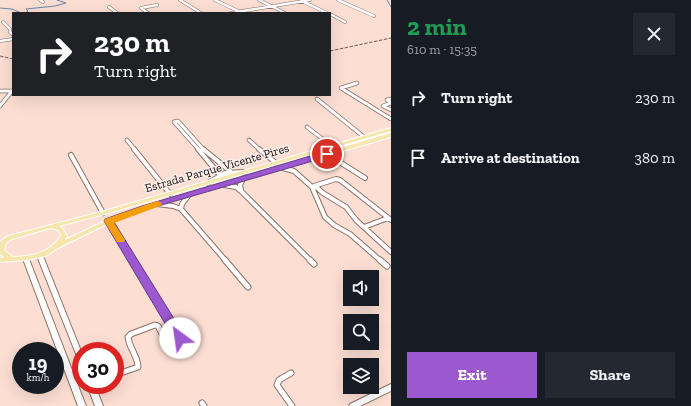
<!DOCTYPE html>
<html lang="en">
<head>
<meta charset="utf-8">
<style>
	body { margin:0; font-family:"Zilla Slab",serif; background:#242831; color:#f1f3f6; height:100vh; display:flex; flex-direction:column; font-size:15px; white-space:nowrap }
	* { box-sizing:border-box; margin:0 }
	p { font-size:13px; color:#9ea1a6 }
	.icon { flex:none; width:22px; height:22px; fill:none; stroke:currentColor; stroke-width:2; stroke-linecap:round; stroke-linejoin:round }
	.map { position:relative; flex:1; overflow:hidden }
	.sheet { display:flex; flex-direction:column; background:#171b24; width:300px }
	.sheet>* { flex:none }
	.top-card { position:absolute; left:12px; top:12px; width:319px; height:84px; border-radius:0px; box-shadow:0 4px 16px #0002; background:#202124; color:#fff; overflow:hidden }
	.fabs { position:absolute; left:343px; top:270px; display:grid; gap:8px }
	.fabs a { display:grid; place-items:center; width:36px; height:36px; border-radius:0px; background:#171b24; box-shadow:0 4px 16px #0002; font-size:20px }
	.speed { position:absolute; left:12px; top:342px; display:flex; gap:8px; font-size:20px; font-weight:700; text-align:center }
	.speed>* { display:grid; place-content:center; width:52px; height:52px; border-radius:50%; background:#171b24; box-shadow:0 4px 16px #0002; line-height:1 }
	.speed small { font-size:10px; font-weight:400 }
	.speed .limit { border:6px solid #d22; background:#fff; color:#111 }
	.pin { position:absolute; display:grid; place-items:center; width:34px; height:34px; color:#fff; margin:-17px; border:2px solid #fff; border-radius:50%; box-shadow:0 1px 4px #0007 }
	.me { position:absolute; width:44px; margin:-22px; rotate:329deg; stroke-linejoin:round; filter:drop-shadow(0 0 3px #0008) }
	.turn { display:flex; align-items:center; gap:14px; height:84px; padding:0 16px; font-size:18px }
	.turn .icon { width:52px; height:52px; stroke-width:2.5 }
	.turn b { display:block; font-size:28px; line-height:34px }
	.round { display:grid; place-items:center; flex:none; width:42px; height:42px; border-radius:0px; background:#242831 }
	.summary { display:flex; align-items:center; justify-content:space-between; height:68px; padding:0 16px }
	h1 { font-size:24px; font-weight:700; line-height:30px; color:#1e9e55 }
	.cta { display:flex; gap:8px; margin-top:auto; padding:8px 16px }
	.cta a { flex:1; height:46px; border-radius:0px; background:#9c59cf; color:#fff; font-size:16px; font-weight:700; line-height:46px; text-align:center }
	.cta a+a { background:#242831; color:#f1f3f6 }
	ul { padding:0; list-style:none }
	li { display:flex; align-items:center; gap:12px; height:60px; padding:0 16px }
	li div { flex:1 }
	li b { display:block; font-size:15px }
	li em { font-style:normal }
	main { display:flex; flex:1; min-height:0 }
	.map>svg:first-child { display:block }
</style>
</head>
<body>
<main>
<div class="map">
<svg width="391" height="406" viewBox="0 0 391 406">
	<rect width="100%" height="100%" fill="#fcded3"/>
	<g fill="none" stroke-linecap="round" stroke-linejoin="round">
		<path stroke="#6689ad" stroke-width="1" d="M 387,0 L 391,7
			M 0,8 L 12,9 L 21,13
			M 25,13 L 28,11 L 26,9 L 55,6 L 66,3 L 57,0"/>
		<defs>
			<path id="minor-far3" d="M 40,0 L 43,2
				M 180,0 L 201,13
				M 215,0 L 238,11
				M 259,0 L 285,13
				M 338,0 L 374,16
				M 302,1 L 327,13
				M 109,7 L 117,13
				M 148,13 L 141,8 L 157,5
				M 231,13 L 310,0
				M 330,14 L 345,22
				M 3,22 L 10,29 L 10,32 L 13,35
				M 0,41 L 13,39"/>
			<path id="minor-far2" d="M 357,83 L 341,88 L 391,119
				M 0,91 L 12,91 L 0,106
				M 317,99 L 364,137
				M 391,99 L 387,100 L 391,103 L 383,106 L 391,110
				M 174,122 L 178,121 L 204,150
				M 174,122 L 199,150
				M 307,127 L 333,147
				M 127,140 L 135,150
				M 249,140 L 260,150"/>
			<path id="minor-far1" d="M 134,149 L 170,194
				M 198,149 L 219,174
				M 203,149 L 230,171
				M 259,149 L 276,163
				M 327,154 L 365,178
				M 71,155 L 103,213
				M 283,168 L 294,171 L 312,187 L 325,217 L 334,225 L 350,234 L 381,261
				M 208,183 L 225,173 L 245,172
				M 224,185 L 236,187 L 242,192 L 311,261
				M 314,186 L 336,179 L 340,180 L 391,220
				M 315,186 L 323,193 L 346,207 L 356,220 L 391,252
				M 241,190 L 240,185 L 243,179
				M 157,204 L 173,206 L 181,209 L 226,261
				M 181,209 L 182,204 L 189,195
				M 109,221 L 133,261
				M 364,227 L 388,218"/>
			<path id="minor" d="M 133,260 L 180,338
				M 225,260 L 248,287
				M 310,260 L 314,264
				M 380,260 L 387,266
				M 291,373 L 279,380 L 277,385 L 292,406
				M 115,375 L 138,367 C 138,356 129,348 128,337 L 131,334 L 155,325 L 158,326 L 170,348
				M 202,403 L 204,406"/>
			<path id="tertiary" d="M 40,254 L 42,255 L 43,256 L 81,351 L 81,362 L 79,361 L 78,359 L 37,256 L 38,255 Z
				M 26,257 L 28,258 L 29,259 L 86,406 L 78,406 L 23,259 L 24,258 Z
				M 391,384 L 391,391 L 360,406 L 349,406 L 350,404 Z
				M 87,385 L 95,385 L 103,406 L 95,406 Z"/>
			<path id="primary" d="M 391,128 L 391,131 L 105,214 L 59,226 L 62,228 L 67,236 L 65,240 L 107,220 L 143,206 L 391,133 L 391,137 L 147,208 L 111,222 L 58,248 L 46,256 L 27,260 L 0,262 L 0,258 L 4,257 L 0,254 L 0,242 L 8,236 L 101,212 ZM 51,228 L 58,230 L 61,236 C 48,254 33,256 13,257 L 4,250 L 6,243 L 12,239 Z"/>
		</defs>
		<use href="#minor-far3" stroke="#8a7067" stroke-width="3.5"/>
		<use href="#minor-far2" stroke="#8a7067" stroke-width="4.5"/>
		<use href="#minor-far1" stroke="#8a7067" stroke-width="6"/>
		<use href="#minor" stroke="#8a7067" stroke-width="7"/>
		<use href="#tertiary" stroke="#8a7067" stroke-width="2"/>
		<use href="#primary" stroke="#fff" stroke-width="2"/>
		<use href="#minor-far3" stroke="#fff" stroke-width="2.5"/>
		<use href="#minor-far2" stroke="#fff" stroke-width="3"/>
		<use href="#minor-far1" stroke="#fff" stroke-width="4"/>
		<use href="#minor" stroke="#fff" stroke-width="5"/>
		<use href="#tertiary" fill="#fff" fill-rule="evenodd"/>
		<use href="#primary" fill="#f6e5ac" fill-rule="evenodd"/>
		<path stroke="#6d5c56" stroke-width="1" stroke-dasharray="3.5 1.5" stroke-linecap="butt" d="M 330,51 L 391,38
			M 0,56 L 13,59"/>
	</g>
	<path fill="#9c59cf" stroke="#653a87" d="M 327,151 L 330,152 L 330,156 L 148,209 L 114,222 L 186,338 L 185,342 L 180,343 L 176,342 L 104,221 L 105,219 L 142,206 Z"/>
	<path fill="#f59e0b" d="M 157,201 L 160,202 L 162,204 L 160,206 L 114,223 L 125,240 L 124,242 L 117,242 L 104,221 L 105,219 Z"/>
	<g text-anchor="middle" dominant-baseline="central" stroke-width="3" stroke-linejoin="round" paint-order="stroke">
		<g font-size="12" fill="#170d0a" stroke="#fcefeb">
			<text transform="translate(217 168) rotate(-16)">Estrada Parque Vicente Pires</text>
		</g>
	</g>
</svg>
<div class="fabs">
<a><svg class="icon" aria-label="sound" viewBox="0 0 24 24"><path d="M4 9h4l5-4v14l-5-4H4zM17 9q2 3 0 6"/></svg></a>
<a><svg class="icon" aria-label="search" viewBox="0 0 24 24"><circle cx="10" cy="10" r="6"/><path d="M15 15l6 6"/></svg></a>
<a><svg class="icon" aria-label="layers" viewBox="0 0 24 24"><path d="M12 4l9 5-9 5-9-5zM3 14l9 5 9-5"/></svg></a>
</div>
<div class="speed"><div>19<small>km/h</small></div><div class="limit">30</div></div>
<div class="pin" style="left:327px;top:154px;background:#d93025"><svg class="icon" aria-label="arrive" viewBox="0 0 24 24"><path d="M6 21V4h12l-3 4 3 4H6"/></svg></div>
<svg class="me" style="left:180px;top:338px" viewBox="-20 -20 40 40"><circle r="19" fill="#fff"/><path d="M0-13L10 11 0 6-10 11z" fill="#9c59cf"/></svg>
<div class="top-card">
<div class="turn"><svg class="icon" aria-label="right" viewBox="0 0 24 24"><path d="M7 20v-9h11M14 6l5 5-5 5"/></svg><div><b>230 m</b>Turn right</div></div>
</div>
</div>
<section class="sheet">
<div class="summary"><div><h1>2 min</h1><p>610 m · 15:35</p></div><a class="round"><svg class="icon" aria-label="close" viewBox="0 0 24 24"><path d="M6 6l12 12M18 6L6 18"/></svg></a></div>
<ul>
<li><svg class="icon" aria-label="right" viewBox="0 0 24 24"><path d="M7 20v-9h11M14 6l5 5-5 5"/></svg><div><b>Turn right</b></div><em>230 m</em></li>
<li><svg class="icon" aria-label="arrive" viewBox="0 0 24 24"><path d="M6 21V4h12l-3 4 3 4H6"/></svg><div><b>Arrive at destination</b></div><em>380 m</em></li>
</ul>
<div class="cta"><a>Exit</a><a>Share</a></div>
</section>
</main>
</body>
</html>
